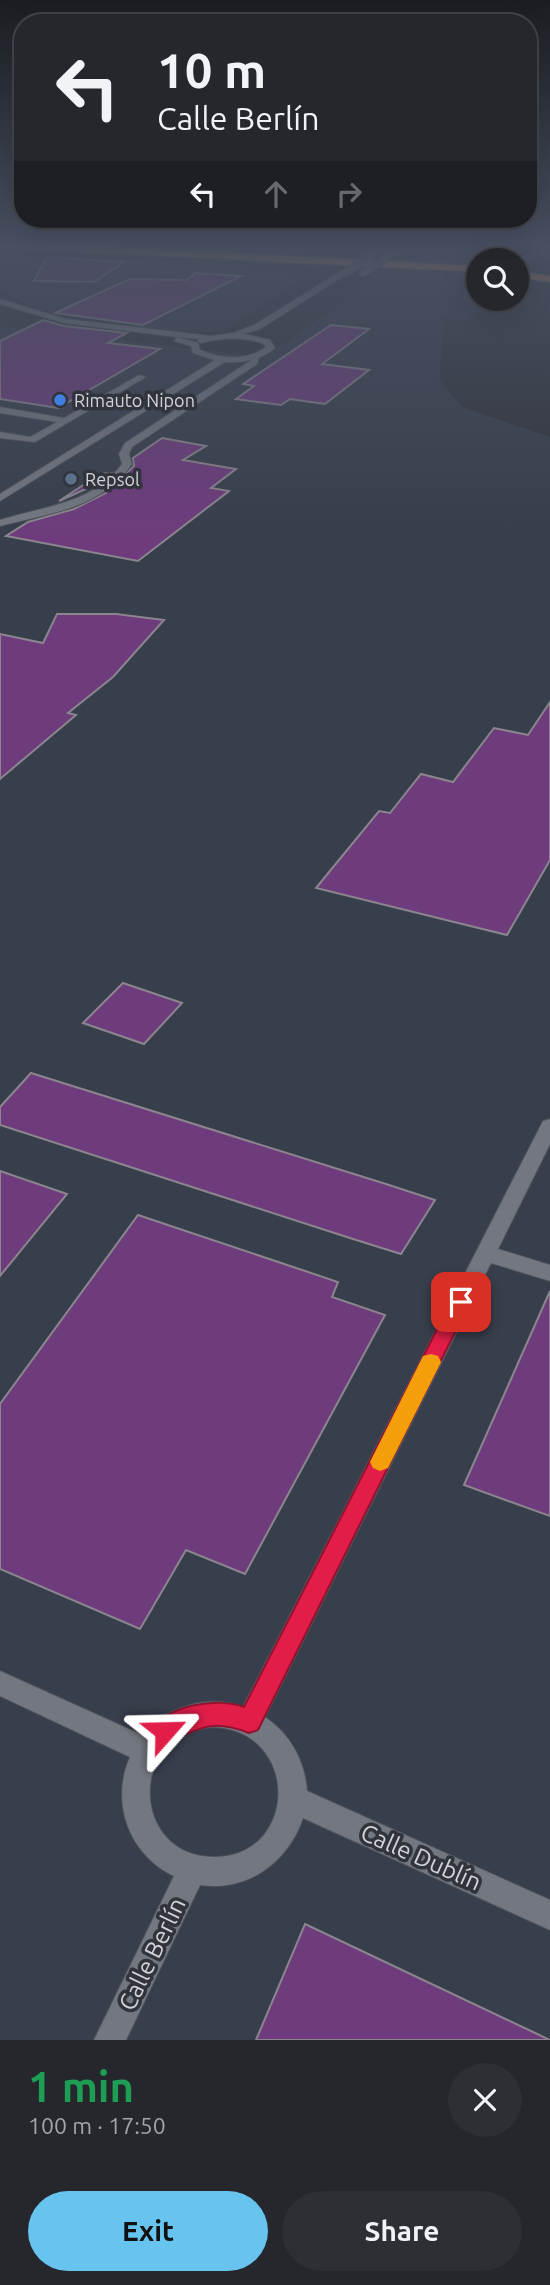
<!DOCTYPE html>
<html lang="en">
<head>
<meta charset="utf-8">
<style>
	body { margin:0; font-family:Ubuntu,sans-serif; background:#2d2f35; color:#f1f3f6; height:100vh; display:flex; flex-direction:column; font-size:26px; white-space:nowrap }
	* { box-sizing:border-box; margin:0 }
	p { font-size:23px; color:#a3a5aa }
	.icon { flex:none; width:38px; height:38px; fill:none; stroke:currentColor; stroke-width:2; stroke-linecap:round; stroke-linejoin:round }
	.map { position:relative; height:2040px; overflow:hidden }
	.side { display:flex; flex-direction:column; background:#25272d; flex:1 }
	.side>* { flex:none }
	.banner { position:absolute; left:14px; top:14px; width:523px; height:214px; border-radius:28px; box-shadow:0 7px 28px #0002,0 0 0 2px #424449; background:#25272d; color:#f1f3f6; overflow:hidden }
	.controls { position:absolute; left:466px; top:248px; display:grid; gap:14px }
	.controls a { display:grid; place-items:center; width:63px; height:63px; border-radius:50%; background:#25272d; box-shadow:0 7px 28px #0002,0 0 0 2px #424449; font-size:35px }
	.pin { position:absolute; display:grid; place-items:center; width:60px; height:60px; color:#fff; margin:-30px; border-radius:14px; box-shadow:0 4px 10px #0006 }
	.me { position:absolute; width:77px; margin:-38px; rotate:65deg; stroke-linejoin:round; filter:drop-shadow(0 0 5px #0008) }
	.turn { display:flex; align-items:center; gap:24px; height:147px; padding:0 28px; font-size:32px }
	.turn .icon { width:91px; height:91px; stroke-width:2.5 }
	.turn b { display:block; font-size:49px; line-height:60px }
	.lanes { display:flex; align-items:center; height:66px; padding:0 28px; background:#0003; justify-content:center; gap:35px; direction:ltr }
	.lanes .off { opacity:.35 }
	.round { display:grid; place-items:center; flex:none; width:74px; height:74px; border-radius:37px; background:#2d2f35 }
	.summary { display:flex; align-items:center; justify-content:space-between; height:119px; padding:0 28px }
	h1 { font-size:42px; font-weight:700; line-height:52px; color:#1e9e55 }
	.cta { display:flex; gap:14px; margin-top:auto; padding:14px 28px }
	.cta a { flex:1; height:80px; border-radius:42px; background:#66c4ef; color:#111; font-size:28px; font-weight:700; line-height:80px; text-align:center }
	.cta a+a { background:#2d2f35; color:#f1f3f6 }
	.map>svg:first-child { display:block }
</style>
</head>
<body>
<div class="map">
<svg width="550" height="2040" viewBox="0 0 550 2040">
	<rect width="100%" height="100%" fill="#31343c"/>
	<path fill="#383f4c" d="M 391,245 L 550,245 L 550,256 L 522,259 L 516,270 L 516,261 L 478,261 L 478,299 L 493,299 L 468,321 L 438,317 L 444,323 L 439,379 L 462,407 L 550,437 L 550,2040 L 0,2040 L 0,326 L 265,357 L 361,290 Z
		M 0,251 L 278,271 L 294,275 L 296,284 L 228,329 L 206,332 L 163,331 L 43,310 L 0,292 Z"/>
	<path fill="#6e3c7d" stroke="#8b858d" stroke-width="2" d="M 47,257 L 124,262 L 94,282 L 34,281 Z
		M 195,273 L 241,276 L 143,325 L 55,313 L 130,279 L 187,280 Z
		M 43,320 L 64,326 L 127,333 L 108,343 L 160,349 L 58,408 L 0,399 L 0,341 Z
		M 331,325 L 369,329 L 322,364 L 369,370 L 325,404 L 290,399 L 281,405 L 236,399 L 254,386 L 243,384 Z
		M 162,438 L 206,446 L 183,460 L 236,469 L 211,488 L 229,491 L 138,561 L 6,536 L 28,522 L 74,509 L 106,493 L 134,466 L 133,458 Z
		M 111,473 L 95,485 L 59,501 L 100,474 Z
		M 57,614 L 116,614 L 164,620 L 113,677 L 68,713 L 76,715 L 0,779 L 0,634 L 43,643 Z
		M 550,702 L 550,860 L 507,935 L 316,888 L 379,811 L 390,813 L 421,774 L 453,782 L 494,728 L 528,735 Z
		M 123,983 L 182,1003 L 144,1044 L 83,1023 Z
		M 31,1073 L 386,1184 L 435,1200 L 401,1254 L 353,1239 L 0,1125 L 0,1107 Z
		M 0,1171 L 67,1194 L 0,1276 Z
		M 138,1215 L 338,1282 L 332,1297 L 385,1315 L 245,1574 L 186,1550 L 140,1629 L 0,1569 L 0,1404 Z
		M 550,1291 L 550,1516 L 464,1485 Z
		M 305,1924 L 550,2040 L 256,2040 Z"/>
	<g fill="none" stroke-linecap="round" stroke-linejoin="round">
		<defs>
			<path id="street" d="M 252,354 L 259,356 L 257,364 L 132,447 L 129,454 L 132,464 C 100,509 50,513 0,526 L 0,520 C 44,506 93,504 122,464 L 119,454 L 125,443 L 250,361 Z
				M 139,375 L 146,377 L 35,442 L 0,438 L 0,432 L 30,437 L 57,422 L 0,413 L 0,407 L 64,418 Z
				M 550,1119 L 550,1144 L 498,1249 L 550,1265 L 550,1281 L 491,1263 L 265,1717 C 290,1734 305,1761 307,1791 L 550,1900 L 550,1930 L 303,1818 C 288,1862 248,1892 200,1885 L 126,2040 L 94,2040 L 174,1876 C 129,1855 110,1802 130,1757 L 0,1696 L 0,1671 L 142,1735 C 166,1707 207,1694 243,1707 L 541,1125 L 543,1121 ZM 214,1727 C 300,1731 299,1855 216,1857 C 130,1859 126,1731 214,1727 Z"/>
			<path id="secondary" d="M 386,245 L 394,245 L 378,255 L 371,253 Z
				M 402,245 L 410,245 L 395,256 L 389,256 L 389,252 Z
				M 343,270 L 350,272 L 260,329 L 244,334 L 270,340 L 275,348 C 261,360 243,363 225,362 L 0,501 L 0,494 L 215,360 L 193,353 L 191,346 L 174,341 L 177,337 L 64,323 L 0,304 L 0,299 L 65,319 L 211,336 L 233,333 L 254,325 ZM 177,337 L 199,339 L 197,341 L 201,343 C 222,338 243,336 264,344 L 266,347 C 247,361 221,359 200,350 L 198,343 Z"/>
			<path id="highway" d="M 0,245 L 74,245 L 478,266 L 478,272 L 0,248 Z
				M 516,271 L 550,276 L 550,282 L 516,277 Z"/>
		</defs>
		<use href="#street" stroke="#505359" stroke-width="2"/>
		<use href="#secondary" stroke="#505359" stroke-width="2"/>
		<use href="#highway" stroke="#505359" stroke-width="3"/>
		<use href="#street" fill="#737780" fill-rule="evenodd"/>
		<use href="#secondary" fill="#737780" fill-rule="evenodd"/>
		<use href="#highway" fill="#ec954f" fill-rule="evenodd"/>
		<defs>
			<path id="secondary-bridge" d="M 346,272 L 372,255
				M 363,273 L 392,254"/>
		</defs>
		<use href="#secondary-bridge" stroke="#505359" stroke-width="9" stroke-linecap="butt"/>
		<use href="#secondary-bridge" stroke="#737780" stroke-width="8"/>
	</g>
	<linearGradient id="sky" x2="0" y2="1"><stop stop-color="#1b1d21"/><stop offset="0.46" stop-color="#485061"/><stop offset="1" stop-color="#485061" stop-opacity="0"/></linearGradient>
	<rect width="550" height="530" fill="url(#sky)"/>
	<path fill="#e11d48" stroke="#92132f" stroke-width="2" d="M 461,1295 L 467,1297 L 470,1302 L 258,1730 L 249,1733 C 210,1718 200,1729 165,1743 L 156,1740 L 152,1731 C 164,1705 219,1697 244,1707 L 451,1302 L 454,1297 Z"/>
	<path fill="#f59e0b" d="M 431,1354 L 438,1356 L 441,1362 L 388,1468 L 380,1471 L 373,1468 L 370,1462 L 423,1356 Z"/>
	<circle fill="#3f7fe0" stroke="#31343c" stroke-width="2.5" cx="60" cy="400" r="7"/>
	<circle fill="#5c6f8a" stroke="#31343c" stroke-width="2.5" cx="71" cy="479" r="7"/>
	<g text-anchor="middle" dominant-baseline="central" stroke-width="7" stroke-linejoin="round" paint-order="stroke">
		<g font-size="18" fill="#d1d3d8" stroke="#31343c" text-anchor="start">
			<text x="74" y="400">Rimauto Nipon</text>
			<text x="85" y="479">Repsol</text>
		</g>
		<g font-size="24" fill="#d1d3d8" stroke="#31343c">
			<text transform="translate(421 1857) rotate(24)">Calle Dublín</text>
			<text transform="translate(152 1954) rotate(-64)">Calle Berlín</text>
		</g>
	</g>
</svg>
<div class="controls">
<a><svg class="icon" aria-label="search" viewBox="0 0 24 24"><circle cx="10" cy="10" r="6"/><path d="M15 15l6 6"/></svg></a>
</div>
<div class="pin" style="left:461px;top:1302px;background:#d93025"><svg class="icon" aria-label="arrive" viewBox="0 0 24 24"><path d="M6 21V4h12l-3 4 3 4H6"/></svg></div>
<svg class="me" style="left:165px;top:1731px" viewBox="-20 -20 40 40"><path d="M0-17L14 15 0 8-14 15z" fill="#e11d48" stroke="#fff" stroke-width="4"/></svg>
<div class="banner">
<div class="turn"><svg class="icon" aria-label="left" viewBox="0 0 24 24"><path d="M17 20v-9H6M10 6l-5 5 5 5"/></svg><div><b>10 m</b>Calle Berlín</div></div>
<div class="lanes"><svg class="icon" aria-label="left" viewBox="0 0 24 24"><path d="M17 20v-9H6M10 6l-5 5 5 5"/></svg><svg class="icon off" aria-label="ahead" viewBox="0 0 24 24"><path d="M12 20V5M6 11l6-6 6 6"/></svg><svg class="icon off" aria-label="right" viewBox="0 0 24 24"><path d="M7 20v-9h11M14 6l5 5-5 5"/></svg></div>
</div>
</div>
<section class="side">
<div class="summary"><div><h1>1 min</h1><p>100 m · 17:50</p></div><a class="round"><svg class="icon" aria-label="close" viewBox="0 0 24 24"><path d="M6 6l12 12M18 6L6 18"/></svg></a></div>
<div class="cta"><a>Exit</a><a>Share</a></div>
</section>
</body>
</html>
